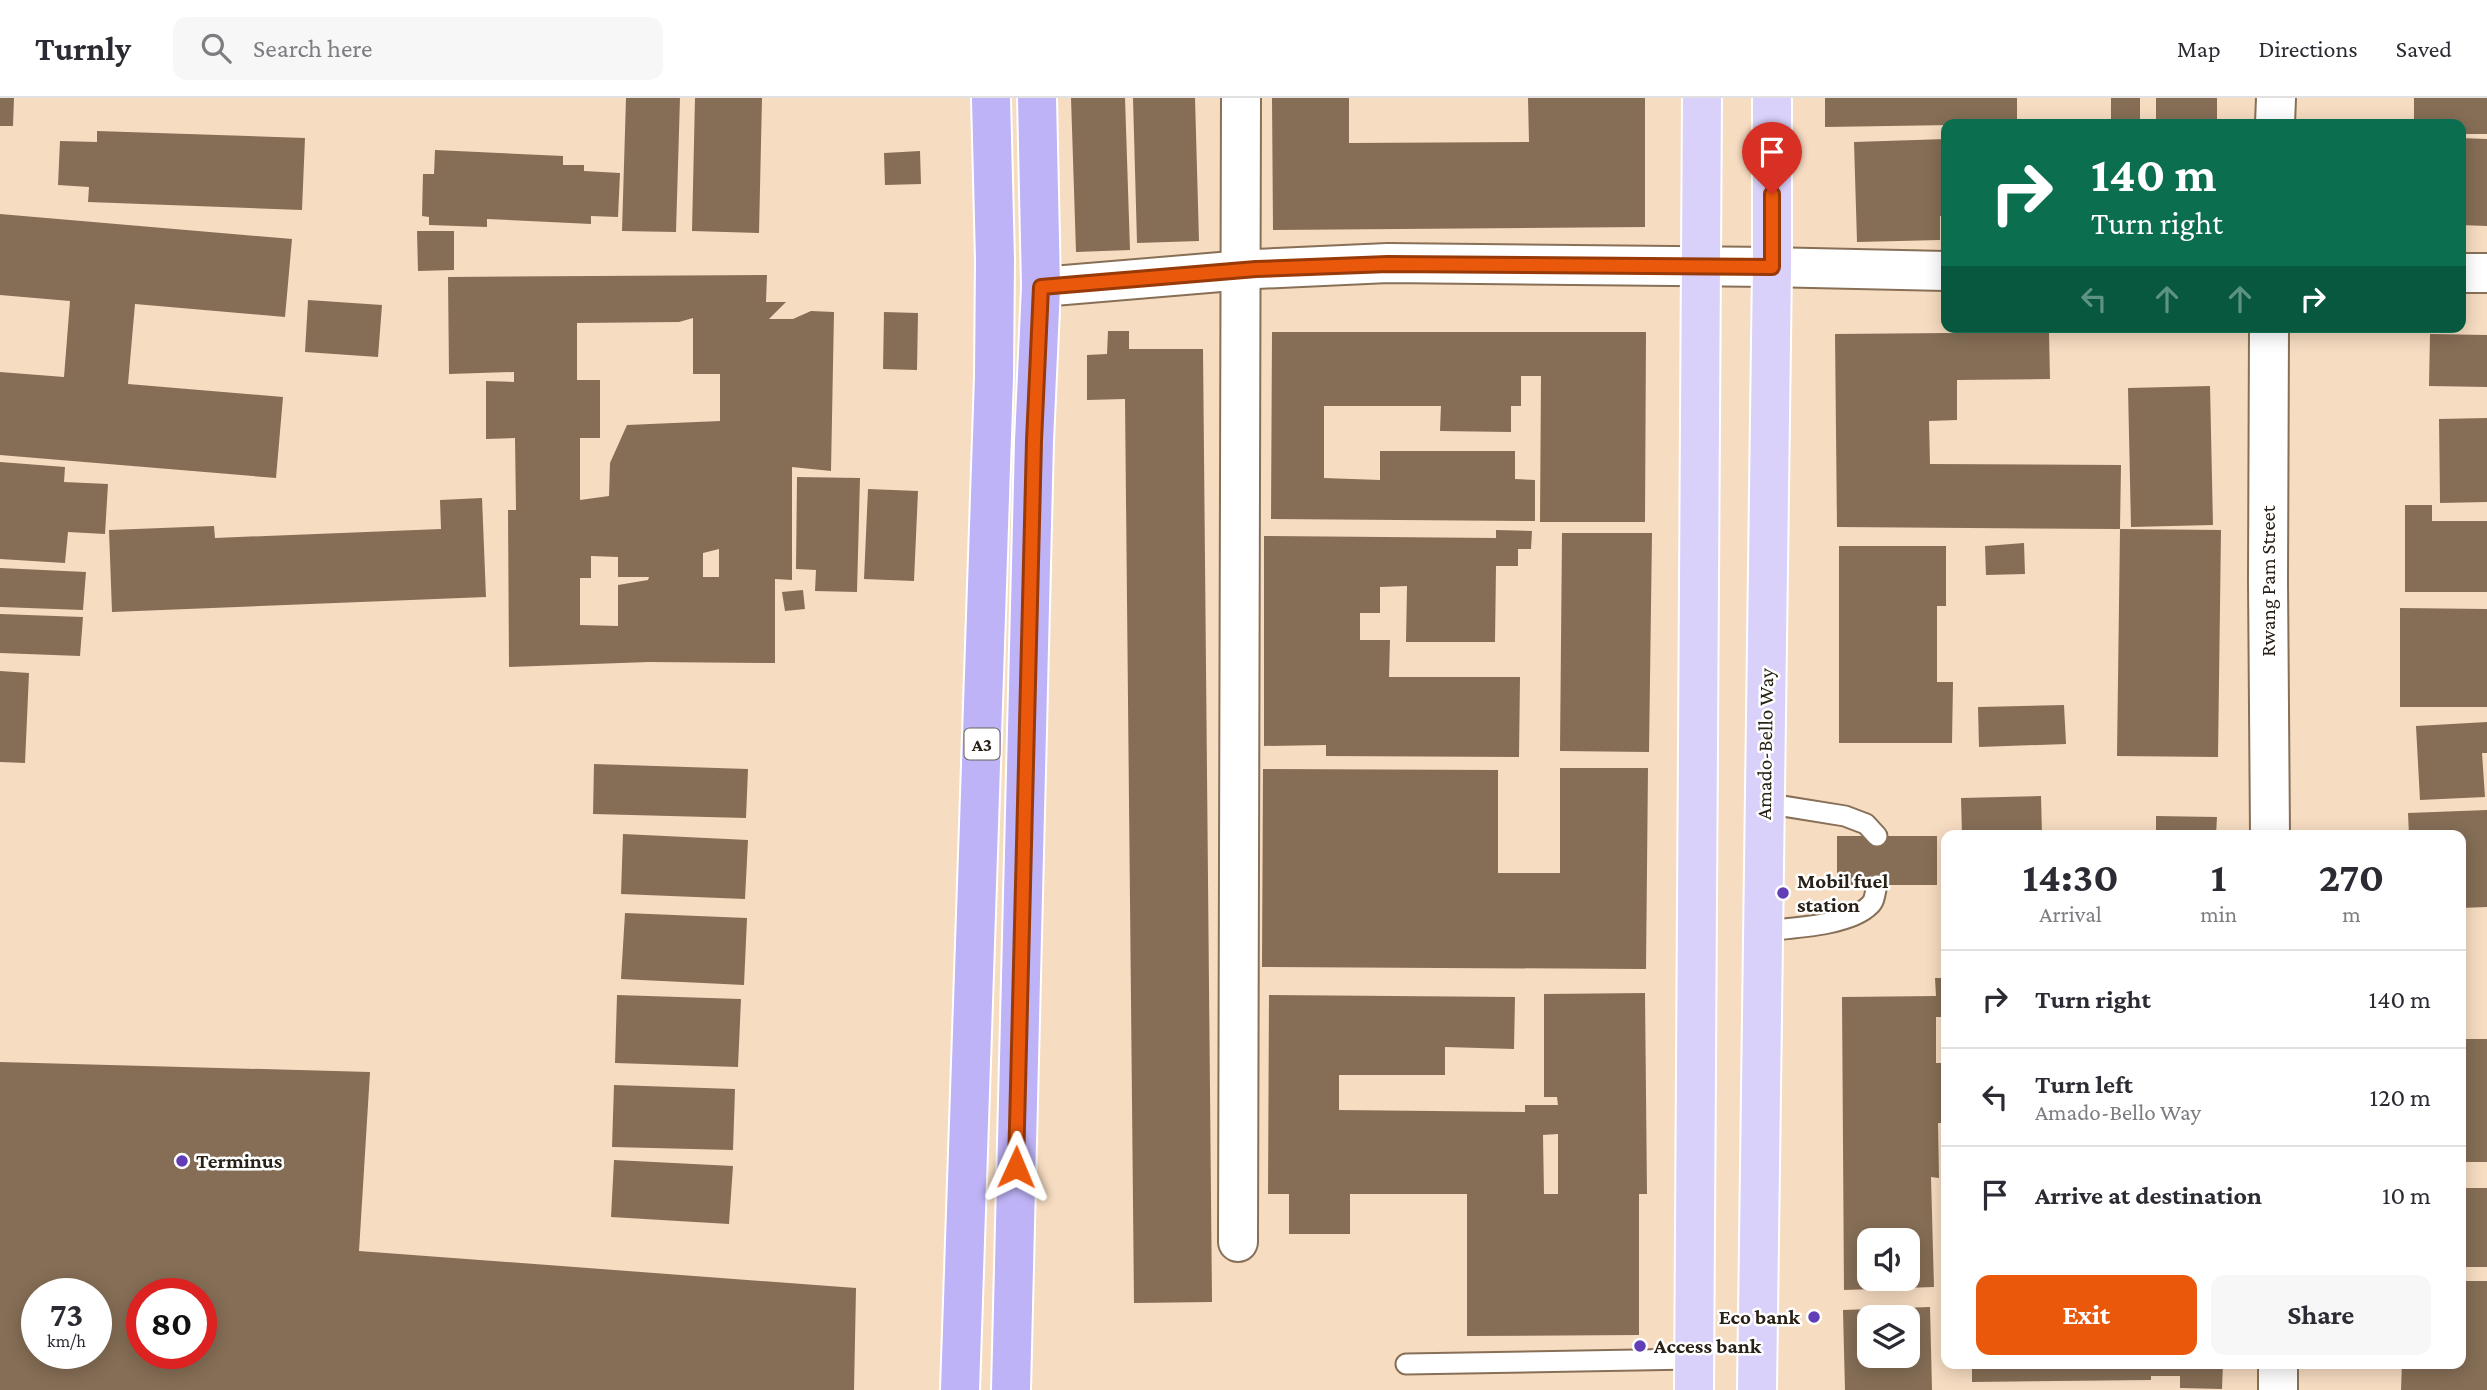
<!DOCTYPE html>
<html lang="en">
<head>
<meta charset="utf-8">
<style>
	body { margin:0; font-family:"Crimson Pro",serif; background:#f7f7f7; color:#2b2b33; height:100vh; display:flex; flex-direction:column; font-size:26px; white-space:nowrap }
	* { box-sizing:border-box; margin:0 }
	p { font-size:23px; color:#7c7c81 }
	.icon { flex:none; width:38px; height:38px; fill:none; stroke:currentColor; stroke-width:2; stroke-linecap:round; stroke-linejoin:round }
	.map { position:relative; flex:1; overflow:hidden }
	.drawer { position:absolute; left:1941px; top:732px; width:525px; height:539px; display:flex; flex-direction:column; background:#fff; border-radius:14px; box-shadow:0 4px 18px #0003 }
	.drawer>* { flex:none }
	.banner { position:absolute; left:1941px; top:21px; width:525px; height:214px; border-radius:14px; box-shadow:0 4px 18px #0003; background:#0b6e4f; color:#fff; overflow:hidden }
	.tools { position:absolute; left:1857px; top:1130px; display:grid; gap:14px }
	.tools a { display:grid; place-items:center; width:63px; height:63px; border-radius:14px; background:#fff; box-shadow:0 4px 18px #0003; font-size:35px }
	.speed { position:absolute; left:21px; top:1180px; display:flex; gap:14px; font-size:35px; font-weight:700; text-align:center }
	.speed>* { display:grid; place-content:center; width:91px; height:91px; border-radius:50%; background:#fff; box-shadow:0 4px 18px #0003; line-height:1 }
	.speed small { font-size:18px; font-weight:400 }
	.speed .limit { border:10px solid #d22; background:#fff; color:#111 }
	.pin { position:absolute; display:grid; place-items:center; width:60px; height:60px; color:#fff; margin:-72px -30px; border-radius:50% 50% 50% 0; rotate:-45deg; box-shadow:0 0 7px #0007 }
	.pin .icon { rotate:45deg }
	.me { position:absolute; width:77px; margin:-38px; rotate:1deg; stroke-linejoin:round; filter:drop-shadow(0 0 5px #0008) }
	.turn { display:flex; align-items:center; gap:24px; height:147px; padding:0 35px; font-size:32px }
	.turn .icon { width:91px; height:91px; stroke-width:2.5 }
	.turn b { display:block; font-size:49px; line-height:60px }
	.lanes { display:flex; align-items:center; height:66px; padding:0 35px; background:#0003; justify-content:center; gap:35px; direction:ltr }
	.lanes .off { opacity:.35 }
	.eta { display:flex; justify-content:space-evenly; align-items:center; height:119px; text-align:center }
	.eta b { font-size:42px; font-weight:700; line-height:49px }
	.cta { display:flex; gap:14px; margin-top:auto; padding:14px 35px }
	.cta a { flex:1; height:80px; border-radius:14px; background:#ea580c; color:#fff; font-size:28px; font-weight:700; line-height:80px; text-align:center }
	.cta a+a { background:#f7f7f7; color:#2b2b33 }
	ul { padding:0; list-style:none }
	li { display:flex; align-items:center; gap:21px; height:98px; padding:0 35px; border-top:2px solid #e1e1e2 }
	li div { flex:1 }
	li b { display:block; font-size:26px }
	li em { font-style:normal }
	header { display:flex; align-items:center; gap:42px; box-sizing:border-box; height:98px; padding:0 35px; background:#fff; border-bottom:2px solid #e1e1e2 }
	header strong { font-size:33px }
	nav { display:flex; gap:38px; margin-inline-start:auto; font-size:24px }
	.search { width:490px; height:63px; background:#f7f7f7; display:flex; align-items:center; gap:18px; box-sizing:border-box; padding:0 24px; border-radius:14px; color:#7c7c81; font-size:26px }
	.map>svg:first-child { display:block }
</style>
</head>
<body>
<header>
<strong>Turnly</strong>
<div class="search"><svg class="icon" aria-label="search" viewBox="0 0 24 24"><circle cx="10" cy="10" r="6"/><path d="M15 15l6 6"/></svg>Search here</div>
<nav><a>Map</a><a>Directions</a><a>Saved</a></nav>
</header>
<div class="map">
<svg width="2487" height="1292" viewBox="0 0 2487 1292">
	<rect width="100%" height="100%" fill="#f6dcc1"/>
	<path fill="#866e56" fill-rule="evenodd" d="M 0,0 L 14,0 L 13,28 L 0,28 Z
		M 626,0 L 680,0 L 676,134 L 622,133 Z
		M 695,0 L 762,0 L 759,135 L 692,133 Z
		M 1071,0 L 1125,0 L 1130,152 L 1076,154 Z
		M 1133,0 L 1195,0 L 1199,143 L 1137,145 Z
		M 1272,0 L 1349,0 L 1349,45 L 1529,44 L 1528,0 L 1645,0 L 1645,129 L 1273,132 Z
		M 1825,0 L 2017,0 L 2017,26 L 1825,29 Z
		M 2111,0 L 2140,0 L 2140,26 L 2111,26 Z
		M 2156,0 L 2217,0 L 2217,26 L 2156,26 Z
		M 2414,0 L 2487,0 L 2487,36 L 2460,36 L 2460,26 L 2414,26 Z
		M 97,33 L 305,40 L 302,112 L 88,104 L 89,89 L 58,87 L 60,43 L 97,44 Z
		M 2460,40 L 2487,41 L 2487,128 L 2460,127 Z
		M 1946,41 L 1946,118 L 1940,118 L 1940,142 L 1857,144 L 1854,44 Z
		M 435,52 L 563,58 L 563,67 L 584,67 L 584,73 L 620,75 L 618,119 L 591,118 L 591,126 L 487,121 L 487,129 L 429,127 L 429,119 L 422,118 L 423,76 L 434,76 Z
		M 920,53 L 921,86 L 885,87 L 884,55 Z
		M 0,116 L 292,141 L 285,219 L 135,206 L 128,286 L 283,299 L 276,380 L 0,357 L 0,274 L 64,279 L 70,203 L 0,197 Z
		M 417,133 L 454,133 L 454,172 L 418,173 Z
		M 767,177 L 766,204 L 786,204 L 769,221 L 793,221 L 811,213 L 834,214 L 831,373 L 792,369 L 792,482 L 775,481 L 775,565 L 649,564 L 509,569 L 508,412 L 516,412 L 515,340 L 486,341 L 486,283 L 514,284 L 514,274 L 449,276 L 448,179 ZM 693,220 L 693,276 L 720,276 L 720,323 L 627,327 L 610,365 L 609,398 L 580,402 L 580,340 L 600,340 L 600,282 L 577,282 L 577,225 L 679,224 ZM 719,451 L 719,479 L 703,479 L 703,455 ZM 591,458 L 618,459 L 618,479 L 649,479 L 648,482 L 618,487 L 618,528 L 580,527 L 580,480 L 591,480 Z
		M 308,202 L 382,207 L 378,259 L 305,254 Z
		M 884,214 L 918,215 L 917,272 L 883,271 Z
		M 1108,233 L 1129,233 L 1129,251 L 1203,251 L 1212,1204 L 1134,1205 L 1125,301 L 1087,302 L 1087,257 L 1107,256 Z
		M 1272,234 L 1646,234 L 1645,424 L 1540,424 L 1541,278 L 1521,278 L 1521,308 L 1511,308 L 1511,334 L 1440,333 L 1441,308 L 1324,308 L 1324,380 L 1380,382 L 1380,353 L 1515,353 L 1515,381 L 1535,382 L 1535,423 L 1271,421 Z
		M 2049,234 L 2050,281 L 1957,282 L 1957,322 L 1929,323 L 1930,366 L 2121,367 L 2120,431 L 2221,432 L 2218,659 L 2117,658 L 2120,431 L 1837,429 L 1835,236 Z
		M 2430,236 L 2487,237 L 2487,289 L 2429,288 Z
		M 2210,288 L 2213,427 L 2131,429 L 2128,290 Z
		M 2487,320 L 2487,404 L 2440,405 L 2439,321 Z
		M 0,364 L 65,369 L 64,384 L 108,386 L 105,436 L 68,434 L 65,465 L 0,461 Z
		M 797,379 L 860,380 L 857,494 L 815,493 L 816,472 L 796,471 Z
		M 868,391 L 918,393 L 914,483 L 864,481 Z
		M 482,400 L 486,499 L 112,514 L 109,432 L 214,428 L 215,440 L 441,431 L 440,402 Z
		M 2405,407 L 2432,407 L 2432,423 L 2487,423 L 2487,494 L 2405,494 Z
		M 1496,432 L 1532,433 L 1531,451 L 1518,451 L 1518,468 L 1496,468 L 1495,544 L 1406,544 L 1407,488 L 1380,489 L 1380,515 L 1360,515 L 1360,542 L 1390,542 L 1389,579 L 1520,579 L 1519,659 L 1326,658 L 1326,647 L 1264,648 L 1264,438 L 1496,440 Z
		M 1562,435 L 1652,435 L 1649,654 L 1560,653 Z
		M 2024,445 L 2025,476 L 1986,477 L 1985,448 Z
		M 1839,448 L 1946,448 L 1946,508 L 1937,508 L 1937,584 L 1953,584 L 1952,645 L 1839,645 Z
		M 0,470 L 86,474 L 83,512 L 0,509 Z
		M 803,492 L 805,511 L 785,513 L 782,494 Z
		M 2400,510 L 2487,511 L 2487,609 L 2400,609 Z
		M 0,516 L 83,519 L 80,558 L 0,555 Z
		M 0,573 L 29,575 L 25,665 L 0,664 Z
		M 2064,607 L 2066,646 L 1979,649 L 1978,609 Z
		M 2487,624 L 2487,655 L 2482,655 L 2485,699 L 2420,702 L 2416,628 Z
		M 594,666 L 748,671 L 746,720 L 593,716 Z
		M 1560,670 L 1648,670 L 1646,871 L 1262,869 L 1263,671 L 1498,672 L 1498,775 L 1560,775 Z
		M 2041,698 L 2042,737 L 1962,737 L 1961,700 Z
		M 2487,712 L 2487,809 L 2460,810 L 2460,737 L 2409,737 L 2408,715 Z
		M 2156,718 L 2217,719 L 2216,737 L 2156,737 Z
		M 623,736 L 748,742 L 745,801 L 621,796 Z
		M 1837,738 L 1937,738 L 1937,787 L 1837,787 Z
		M 625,815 L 747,820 L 744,887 L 621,881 Z
		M 1935,880 L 1946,880 L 1946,919 L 1936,919 L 1936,965 L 1946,965 L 1946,1025 L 1938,1025 L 1939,1080 L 1931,1079 L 1934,1189 L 1844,1192 L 1842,899 L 1936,898 ZM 1869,1143 L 1908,1143 L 1908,1181 L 1869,1181 Z
		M 1645,895 L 1647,1096 L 1639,1096 L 1639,1237 L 1467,1238 L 1467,1096 L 1350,1096 L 1350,1136 L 1289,1136 L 1289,1096 L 1268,1096 L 1269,897 L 1515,899 L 1514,951 L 1445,949 L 1445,977 L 1339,977 L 1339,1012 L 1525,1014 L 1525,1007 L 1558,1007 L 1557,999 L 1544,999 L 1544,896 ZM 1558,1036 L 1558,1096 L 1544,1096 L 1543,1037 Z
		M 617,897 L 741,901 L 738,969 L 615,965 Z
		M 2460,941 L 2487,941 L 2487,1064 L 2460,1064 Z
		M 0,964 L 370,974 L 359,1153 L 856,1190 L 854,1292 L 0,1292 ZM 37,1195 L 96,1195 L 96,1255 L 37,1255 ZM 142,1195 L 201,1195 L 201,1255 L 142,1255 Z
		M 614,987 L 735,991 L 733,1052 L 612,1049 Z
		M 614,1062 L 733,1068 L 729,1126 L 611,1119 Z
		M 2460,1090 L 2487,1090 L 2487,1169 L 2465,1169 L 2465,1183 L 2487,1183 L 2487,1292 L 2401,1292 L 2402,1265 L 2460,1265 Z
		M 1930,1209 L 1932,1292 L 1845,1292 L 1843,1212 ZM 1869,1220 L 1908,1220 L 1908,1258 L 1869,1258 Z
		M 1972,1265 L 2223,1265 L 2222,1291 L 2180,1290 L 2180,1278 L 2151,1278 L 2151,1282 L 1972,1284 Z"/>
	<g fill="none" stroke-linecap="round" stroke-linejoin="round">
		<defs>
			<path id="lane" d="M 1764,705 L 1845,718 L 1866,726 L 1877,738
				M 1762,833 C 1790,830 1850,828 1870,807 C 1875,803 1875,794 1877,787
				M 1406,1266 L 1693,1261"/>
			<path id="street" d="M 2275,26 L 2276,0
				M 2269,229 L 2268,483 L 2270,737
				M 1238,1144 L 1241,0
				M 2278,1265 L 2278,1292"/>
			<path id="secondary" d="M 2460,175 L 2487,175
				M 1041,189 L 1256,171 L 1388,165 L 1772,169 L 1946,173"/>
			<path id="primary" d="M 1694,1292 L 1702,0
				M 1757,1292 L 1772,169 L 1772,0"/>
			<path id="highway" d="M 960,1292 L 994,279 L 995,162 L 991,0
				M 1011,1292 L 1034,343 L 1041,189 L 1037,0"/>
		</defs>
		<use href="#lane" stroke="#877057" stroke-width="23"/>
		<use href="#street" stroke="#877057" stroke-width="42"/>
		<use href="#secondary" stroke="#877057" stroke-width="42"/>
		<use href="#primary" stroke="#fff" stroke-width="42"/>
		<use href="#highway" stroke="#fff" stroke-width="42"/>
		<use href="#lane" stroke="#fff" stroke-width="19"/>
		<use href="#street" stroke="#fff" stroke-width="38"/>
		<use href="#secondary" stroke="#fff" stroke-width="38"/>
		<use href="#primary" stroke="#d9d1fa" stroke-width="38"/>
		<use href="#highway" stroke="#bfb3f7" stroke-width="38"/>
	</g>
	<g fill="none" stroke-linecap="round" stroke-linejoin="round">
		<defs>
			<path id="route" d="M 1016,1069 L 1034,343 L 1041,189 L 1256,171 L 1388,166 L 1772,169 L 1772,96"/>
		</defs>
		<use href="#route" stroke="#983908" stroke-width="18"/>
		<use href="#route" stroke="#ea580c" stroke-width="12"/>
	</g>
	<g fill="#623eb6" stroke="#fff" stroke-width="2.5">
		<circle cx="1783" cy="795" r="7"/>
		<circle cx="182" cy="1063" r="7"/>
		<circle cx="1814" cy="1219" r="7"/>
		<circle cx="1640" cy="1248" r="7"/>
	</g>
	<g text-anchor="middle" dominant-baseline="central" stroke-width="5" stroke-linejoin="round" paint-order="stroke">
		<rect fill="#fff" stroke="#69635c" stroke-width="2" x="964.5" y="630.5" width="35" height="31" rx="5"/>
		<g font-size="19" font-weight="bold" fill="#292016">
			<text x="982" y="646">A3</text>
		</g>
		<g font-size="21" fill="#292016" stroke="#fff">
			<text transform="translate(2268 483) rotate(-90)">Rwang Pam Street</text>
			<text transform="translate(1765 646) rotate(-89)">Amado-Bello Way</text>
		</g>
		<g font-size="21" font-weight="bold" fill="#292016" stroke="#fff" text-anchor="start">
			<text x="1797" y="783">Mobil fuel<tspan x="1797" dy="24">station</tspan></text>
			<text x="196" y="1063">Terminus</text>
			<text x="1800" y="1219" text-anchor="end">Eco bank</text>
			<text x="1654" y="1248">Access bank</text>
		</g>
	</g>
</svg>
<div class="tools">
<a><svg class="icon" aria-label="sound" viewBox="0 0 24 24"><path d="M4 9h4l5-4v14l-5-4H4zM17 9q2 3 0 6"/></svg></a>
<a><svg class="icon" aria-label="layers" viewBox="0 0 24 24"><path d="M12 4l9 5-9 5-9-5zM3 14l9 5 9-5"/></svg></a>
</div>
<div class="speed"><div>73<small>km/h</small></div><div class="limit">80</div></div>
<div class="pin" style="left:1772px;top:96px;background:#d93025"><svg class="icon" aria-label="arrive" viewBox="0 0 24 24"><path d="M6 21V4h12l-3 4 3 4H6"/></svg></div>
<svg class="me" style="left:1016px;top:1069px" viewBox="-20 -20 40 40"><path d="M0-17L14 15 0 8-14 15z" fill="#ea580c" stroke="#fff" stroke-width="4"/></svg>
<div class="banner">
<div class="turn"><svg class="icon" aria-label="right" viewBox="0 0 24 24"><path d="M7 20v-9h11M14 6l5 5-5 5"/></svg><div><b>140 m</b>Turn right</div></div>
<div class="lanes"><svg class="icon off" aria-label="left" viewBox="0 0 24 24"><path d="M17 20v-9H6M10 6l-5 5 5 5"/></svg><svg class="icon off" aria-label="ahead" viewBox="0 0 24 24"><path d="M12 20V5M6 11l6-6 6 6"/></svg><svg class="icon off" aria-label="ahead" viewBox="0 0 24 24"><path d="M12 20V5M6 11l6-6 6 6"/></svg><svg class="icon" aria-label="right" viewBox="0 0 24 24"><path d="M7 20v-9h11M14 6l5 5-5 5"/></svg></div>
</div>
<section class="drawer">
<div class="eta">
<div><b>14:30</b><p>Arrival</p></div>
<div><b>1</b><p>min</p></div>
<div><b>270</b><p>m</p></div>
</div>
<ul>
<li><svg class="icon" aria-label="right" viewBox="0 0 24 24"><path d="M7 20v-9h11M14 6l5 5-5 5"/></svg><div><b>Turn right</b></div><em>140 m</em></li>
<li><svg class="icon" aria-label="left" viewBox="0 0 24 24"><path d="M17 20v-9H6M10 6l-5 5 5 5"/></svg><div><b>Turn left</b><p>Amado-Bello Way</p></div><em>120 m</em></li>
<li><svg class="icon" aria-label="arrive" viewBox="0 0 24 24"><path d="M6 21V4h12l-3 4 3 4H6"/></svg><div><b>Arrive at destination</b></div><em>10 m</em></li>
</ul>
<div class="cta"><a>Exit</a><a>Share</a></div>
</section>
</div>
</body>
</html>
